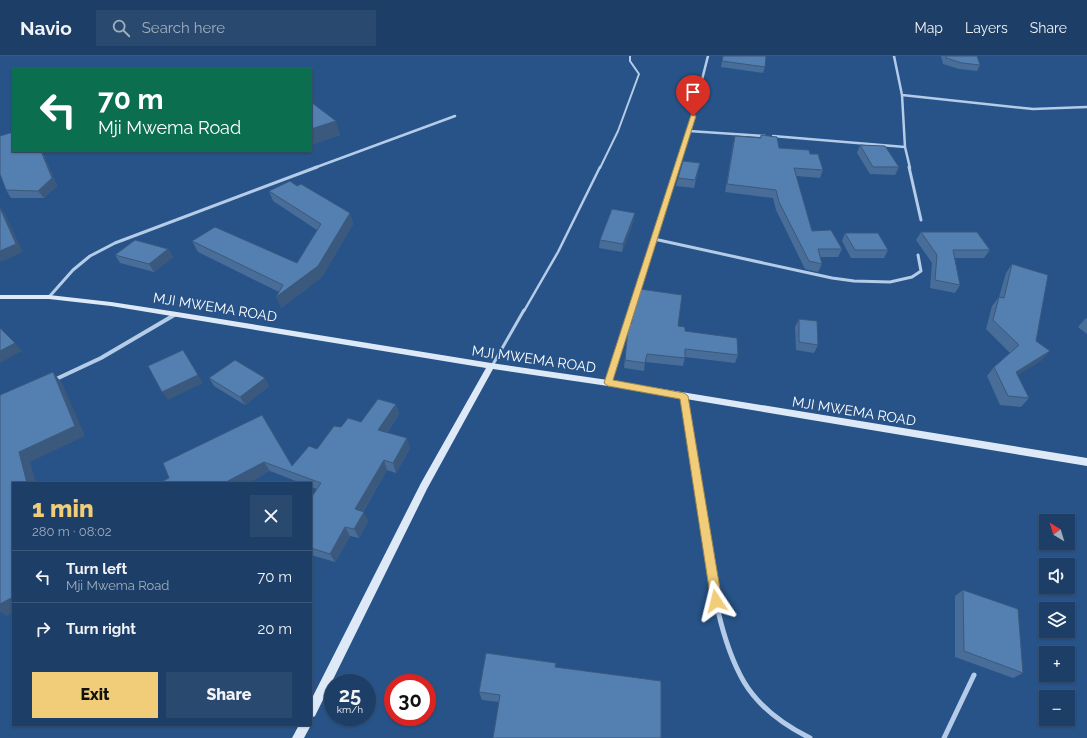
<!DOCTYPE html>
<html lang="en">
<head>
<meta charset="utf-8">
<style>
	body { margin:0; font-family:Raleway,sans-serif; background:#2a496f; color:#f1f3f6; height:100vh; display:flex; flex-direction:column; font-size:15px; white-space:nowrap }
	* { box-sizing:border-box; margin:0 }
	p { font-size:13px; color:#a0aebf }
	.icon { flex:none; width:22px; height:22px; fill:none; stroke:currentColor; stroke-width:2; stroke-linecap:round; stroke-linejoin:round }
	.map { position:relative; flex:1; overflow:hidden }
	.panel { position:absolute; left:12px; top:426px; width:300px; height:244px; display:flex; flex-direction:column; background:#1d3e66; border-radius:0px; box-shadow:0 1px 3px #0004,0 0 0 1px #3b577a }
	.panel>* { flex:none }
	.banner { position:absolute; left:12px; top:12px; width:300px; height:84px; border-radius:0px; box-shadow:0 1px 3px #0004,0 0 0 1px #3b577a; background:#0b6e4f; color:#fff; overflow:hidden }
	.needle { width:26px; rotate:322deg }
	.tools { position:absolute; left:1039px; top:458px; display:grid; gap:8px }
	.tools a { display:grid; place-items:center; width:36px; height:36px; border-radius:0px; background:#1d3e66; box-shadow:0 1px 3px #0004,0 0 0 1px #3b577a; font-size:20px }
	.speed { position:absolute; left:324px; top:618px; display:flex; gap:8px; font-size:20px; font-weight:700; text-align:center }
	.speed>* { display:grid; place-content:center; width:52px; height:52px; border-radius:50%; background:#1d3e66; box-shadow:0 1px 3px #0004,0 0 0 1px #3b577a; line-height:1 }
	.speed small { font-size:10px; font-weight:400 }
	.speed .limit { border:6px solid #d22; background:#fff; color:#111 }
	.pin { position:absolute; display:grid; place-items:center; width:34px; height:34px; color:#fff; margin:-41px -17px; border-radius:50% 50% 50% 0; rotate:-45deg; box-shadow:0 0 4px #0007 }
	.pin .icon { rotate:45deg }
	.me { position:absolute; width:44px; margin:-22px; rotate:350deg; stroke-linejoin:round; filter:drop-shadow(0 0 3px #0008) }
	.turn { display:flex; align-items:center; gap:14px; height:84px; padding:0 20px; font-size:18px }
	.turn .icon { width:52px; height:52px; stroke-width:2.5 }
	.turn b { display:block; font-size:28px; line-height:34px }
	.round { display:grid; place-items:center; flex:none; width:42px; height:42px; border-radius:0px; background:#2a496f }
	.headline { display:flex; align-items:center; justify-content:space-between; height:68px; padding:0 20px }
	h1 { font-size:24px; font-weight:800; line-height:30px; color:#f1cc79 }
	.cta { display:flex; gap:8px; margin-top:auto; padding:8px 20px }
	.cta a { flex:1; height:46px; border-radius:0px; background:#f1cc79; color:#111; font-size:16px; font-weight:800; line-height:46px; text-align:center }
	.cta a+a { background:#2a496f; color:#f1f3f6 }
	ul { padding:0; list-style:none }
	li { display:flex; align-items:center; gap:12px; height:52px; padding:0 20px; border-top:1px solid #3b577a }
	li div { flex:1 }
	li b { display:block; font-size:15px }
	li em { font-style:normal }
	header { display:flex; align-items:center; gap:24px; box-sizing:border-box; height:56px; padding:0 20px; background:#1d3e66; border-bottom:1px solid #3b577a }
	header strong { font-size:19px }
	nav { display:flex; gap:22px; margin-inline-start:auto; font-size:14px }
	.search { width:280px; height:36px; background:#2a496f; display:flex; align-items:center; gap:10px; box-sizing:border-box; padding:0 14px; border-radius:0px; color:#a0aebf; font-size:15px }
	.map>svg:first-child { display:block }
</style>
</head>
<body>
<header>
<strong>Navio</strong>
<div class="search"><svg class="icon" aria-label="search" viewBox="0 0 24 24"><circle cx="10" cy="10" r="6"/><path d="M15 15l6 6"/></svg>Search here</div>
<nav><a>Map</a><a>Layers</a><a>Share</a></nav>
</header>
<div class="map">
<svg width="1087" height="682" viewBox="0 0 1087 682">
	<rect width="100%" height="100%" fill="#275388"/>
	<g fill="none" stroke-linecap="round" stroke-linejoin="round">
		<path stroke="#b4cce8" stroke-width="2" d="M 600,112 L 618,75 L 639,18 L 630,5 L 630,0"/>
		<path stroke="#b4cce8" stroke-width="2.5" d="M 524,255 L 558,196 L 600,111"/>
		<path stroke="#b4cce8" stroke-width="3" d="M 492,310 L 524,254"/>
		<path stroke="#b4cce8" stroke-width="2.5" d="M 894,0 L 902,39 L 905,91 L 910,112
			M 902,39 L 1033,53 L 1087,51
			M 689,75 L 765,80
			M 773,80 L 905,91
			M 314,112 L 455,60
			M 677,112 L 689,75 L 708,0"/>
		<path stroke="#b4cce8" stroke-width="3" d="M 909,111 L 921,164
			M 654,183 L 832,222 L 854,225 L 890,226 L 912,221 L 921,215 L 918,199
			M 49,241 L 73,214 L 90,200 L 115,187 L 317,111
			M 631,255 L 678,111"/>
		<path stroke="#b4cce8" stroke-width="4" d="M 54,324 L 101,302 L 176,258
			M 608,327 L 631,254
			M 684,340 L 699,442"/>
		<path stroke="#b4cce8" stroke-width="5" d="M 699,441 C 709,499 714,574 744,626 C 759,651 784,669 810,682
			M 944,682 L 974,619"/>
		<path fill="#dee9f7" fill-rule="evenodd" d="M 0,239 L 49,239 L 111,246 L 177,256 L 491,307 L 608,324 L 1087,402 L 1087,410 L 608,330 L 493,313 L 427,433 L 315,660 L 311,662 L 311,644 L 421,427 L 486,312 L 111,250 L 49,243 L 0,243 Z
			M 299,669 L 311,669 L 304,682 L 292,682 Z"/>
	</g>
	<path fill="#486d98" d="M 723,0 L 765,11 L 763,17 L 721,11 Z
		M 941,0 L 977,0 L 980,9 L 977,15 L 959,13 L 943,8 Z
		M 311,46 L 340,79 L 313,88 L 311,86 Z
		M 761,79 L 779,92 L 810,98 L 823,114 L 820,122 L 796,120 L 812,175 L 842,193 L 838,201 L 820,201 L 822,208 L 818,216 L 805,213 L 776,154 L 773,142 L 725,136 L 733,87 L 735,80 L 760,82 Z
		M 860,89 L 899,111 L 895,119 L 870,118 L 857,97 Z
		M 13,95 L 42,95 L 57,130 L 44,142 L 11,142 L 6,134 Z
		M 700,107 L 694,132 L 676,130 L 678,122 Z
		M 297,130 L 350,157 L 353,168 L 322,221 L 281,252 L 279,236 L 198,196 L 192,185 L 297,207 L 317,174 L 273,145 L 269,135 Z
		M 634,164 L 622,196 L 599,192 L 600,184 Z
		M 921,176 L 990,194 L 984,202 L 955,202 L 960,229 L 955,237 L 930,232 L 932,207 L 916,184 Z
		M 845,177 L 888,194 L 884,202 L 851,202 L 842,185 Z
		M 168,193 L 173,201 L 154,216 L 120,207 L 115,199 Z
		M 1012,208 L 1036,285 L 1042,304 L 1017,319 L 1029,342 L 1021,351 L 1000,349 L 987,320 L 994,311 L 1010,297 L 986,273 L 992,250 L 999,241 L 1006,217 Z
		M 1087,262 L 1087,278 L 1078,271 L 1085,263 Z
		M 799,263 L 818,289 L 814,297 L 796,294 L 795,271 Z
		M 678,270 L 685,275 L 738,299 L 735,307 L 685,301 L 683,310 L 645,306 L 644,315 L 624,312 L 628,272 Z
		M 209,322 L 269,330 L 245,349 L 214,330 Z
		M 396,348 L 399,358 L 387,377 L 410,392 L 396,417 L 387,414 L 363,456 L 368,465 L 359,482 L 350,480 L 335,506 L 311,499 L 311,442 L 317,433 L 311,431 L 311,427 L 301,427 L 270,415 L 169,422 L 262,359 L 292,410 L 317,393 L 341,371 L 361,366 Z
		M 963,534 L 1023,617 L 1013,622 L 955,601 L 955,540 Z
		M 556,607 L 499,646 L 482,644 L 479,636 Z"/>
	<path fill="#3b597c" d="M 336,65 L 340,79 L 313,88 L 311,81 L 311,73 Z
		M 41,95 L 42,95 L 57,130 L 44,142 L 38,135 Z
		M 0,151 L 5,158 L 23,196 L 1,206 L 0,204 Z
		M 350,157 L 353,168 L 322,221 L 281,252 L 276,241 Z
		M 635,157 L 634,164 L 622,196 L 623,188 Z
		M 168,193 L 173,201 L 154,216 L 149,208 Z
		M 15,287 L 22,295 L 0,307 L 0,295 Z
		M 183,294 L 203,327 L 168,344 L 162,336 Z
		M 1050,295 L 1042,304 L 1008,325 L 1016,316 Z
		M 53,316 L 62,327 L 85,380 L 30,406 L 36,427 L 27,427 L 19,396 Z
		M 265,322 L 269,330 L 245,349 L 240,341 Z
		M 396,348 L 399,358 L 382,384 L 378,374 Z
		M 407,382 L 410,392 L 396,417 L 393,407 Z
		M 384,404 L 387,414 L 359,462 L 355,453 Z
		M 264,406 L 270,415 L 249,427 L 224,427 Z
		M 364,456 L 368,465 L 359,482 L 354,473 Z
		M 345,471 L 350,480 L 335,506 L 330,498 Z
		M 13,541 L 13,556 L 7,560 L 0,556 L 0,548 Z"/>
	<path fill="#547fb1" stroke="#3b597c" d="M 723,0 L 766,0 L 765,11 L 722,5 Z
		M 946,0 L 977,0 L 980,9 L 962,7 L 946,2 Z
		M 311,46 L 336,65 L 311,73 Z
		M 13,76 L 13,95 L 41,95 L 52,122 L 38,135 L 6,134 L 0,118 L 0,80 Z
		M 761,79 L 777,81 L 779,92 L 809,94 L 810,98 L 818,98 L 823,114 L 794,112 L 812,175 L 831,174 L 842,193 L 818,193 L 822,208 L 809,205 L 779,146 L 776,134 L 727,128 L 735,80 L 761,82 Z
		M 860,89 L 885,90 L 899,111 L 873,111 Z
		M 683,105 L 700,107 L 695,124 L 678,122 Z
		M 290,125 L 297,130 L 301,128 L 350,157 L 318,210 L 276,241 L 283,229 L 192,185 L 215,171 L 297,207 L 321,168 L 269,135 Z
		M 0,152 L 16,188 L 0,195 Z
		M 612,153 L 635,157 L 623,188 L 600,184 Z
		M 921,176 L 977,176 L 990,194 L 953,194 L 960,229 L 935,224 L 937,199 Z
		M 845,177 L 878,177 L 888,194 L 855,194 Z
		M 135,184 L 168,193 L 149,208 L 115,199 Z
		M 1012,208 L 1048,219 L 1036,285 L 1050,295 L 1016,316 L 1029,342 L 1008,340 L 994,311 L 1019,289 L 993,264 L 999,241 L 1004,242 Z
		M 640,233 L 682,239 L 678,270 L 685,271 L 685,275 L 737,282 L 738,299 L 685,293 L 685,302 L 647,298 L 645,307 L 625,304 L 628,272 L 629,268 L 631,268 Z
		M 799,263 L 817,265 L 818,289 L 799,286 Z
		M 0,272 L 15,287 L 0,295 Z
		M 183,294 L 198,319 L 162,336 L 148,310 Z
		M 235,304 L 265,322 L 240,341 L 209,322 Z
		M 53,316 L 75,370 L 19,396 L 27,427 L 13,427 L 13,541 L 0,548 L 0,339 Z
		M 378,343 L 396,348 L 378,374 L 407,382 L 393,407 L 384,404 L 355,453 L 364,456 L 354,473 L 345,471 L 330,498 L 311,492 L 311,442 L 321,427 L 264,406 L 224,427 L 159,427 L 169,422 L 163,407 L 262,359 L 292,410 L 309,390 L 317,393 L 334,370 L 341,371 L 348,362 L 361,366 Z
		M 963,534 L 1018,553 L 1023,617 L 964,595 Z
		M 486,597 L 556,607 L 555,611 L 661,625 L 661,682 L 493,682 L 500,639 L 479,636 Z"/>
	<path fill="#f1cc79" stroke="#9d854f" d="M 691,59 L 696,60 L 613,324 L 684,337 L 688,340 L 722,545 L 721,549 L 716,550 L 712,549 L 711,545 L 680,343 L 608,330 L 604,327 Z"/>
	<g text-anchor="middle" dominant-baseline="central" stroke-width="3.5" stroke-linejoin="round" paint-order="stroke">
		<g font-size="14" fill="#fff" stroke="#275388">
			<text transform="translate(215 251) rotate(9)">MJI MWEMA ROAD</text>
			<text transform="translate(534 303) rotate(8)">MJI MWEMA ROAD</text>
			<text transform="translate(854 355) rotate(9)">MJI MWEMA ROAD</text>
		</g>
	</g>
</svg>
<div class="tools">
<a><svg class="needle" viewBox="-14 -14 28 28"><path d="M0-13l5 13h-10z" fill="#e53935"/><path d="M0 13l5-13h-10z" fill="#a0aebf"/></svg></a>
<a><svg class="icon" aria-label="sound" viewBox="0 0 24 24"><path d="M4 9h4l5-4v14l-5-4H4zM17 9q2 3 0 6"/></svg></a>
<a><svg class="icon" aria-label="layers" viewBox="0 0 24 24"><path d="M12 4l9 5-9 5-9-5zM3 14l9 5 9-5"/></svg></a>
<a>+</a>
<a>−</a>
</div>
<div class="speed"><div>25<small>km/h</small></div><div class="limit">30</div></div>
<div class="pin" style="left:693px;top:60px;background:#d93025"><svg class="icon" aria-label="arrive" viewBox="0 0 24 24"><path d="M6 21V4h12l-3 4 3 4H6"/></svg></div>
<svg class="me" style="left:716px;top:545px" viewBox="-20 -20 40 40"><path d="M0-17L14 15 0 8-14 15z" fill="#f1cc79" stroke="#fff" stroke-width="4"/></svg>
<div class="banner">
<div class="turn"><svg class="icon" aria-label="left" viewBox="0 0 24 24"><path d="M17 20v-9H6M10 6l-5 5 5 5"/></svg><div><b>70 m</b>Mji Mwema Road</div></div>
</div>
<section class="panel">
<div class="headline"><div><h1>1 min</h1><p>280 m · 08:02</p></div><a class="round"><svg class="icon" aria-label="close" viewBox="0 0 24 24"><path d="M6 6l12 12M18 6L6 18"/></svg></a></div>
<ul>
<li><svg class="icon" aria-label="left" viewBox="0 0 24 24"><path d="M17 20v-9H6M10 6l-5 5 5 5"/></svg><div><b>Turn left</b><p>Mji Mwema Road</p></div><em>70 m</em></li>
<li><svg class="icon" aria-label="right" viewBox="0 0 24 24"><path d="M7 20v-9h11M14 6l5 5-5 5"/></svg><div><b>Turn right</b></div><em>20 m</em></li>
</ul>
<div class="cta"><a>Exit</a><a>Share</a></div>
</section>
</div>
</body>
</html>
